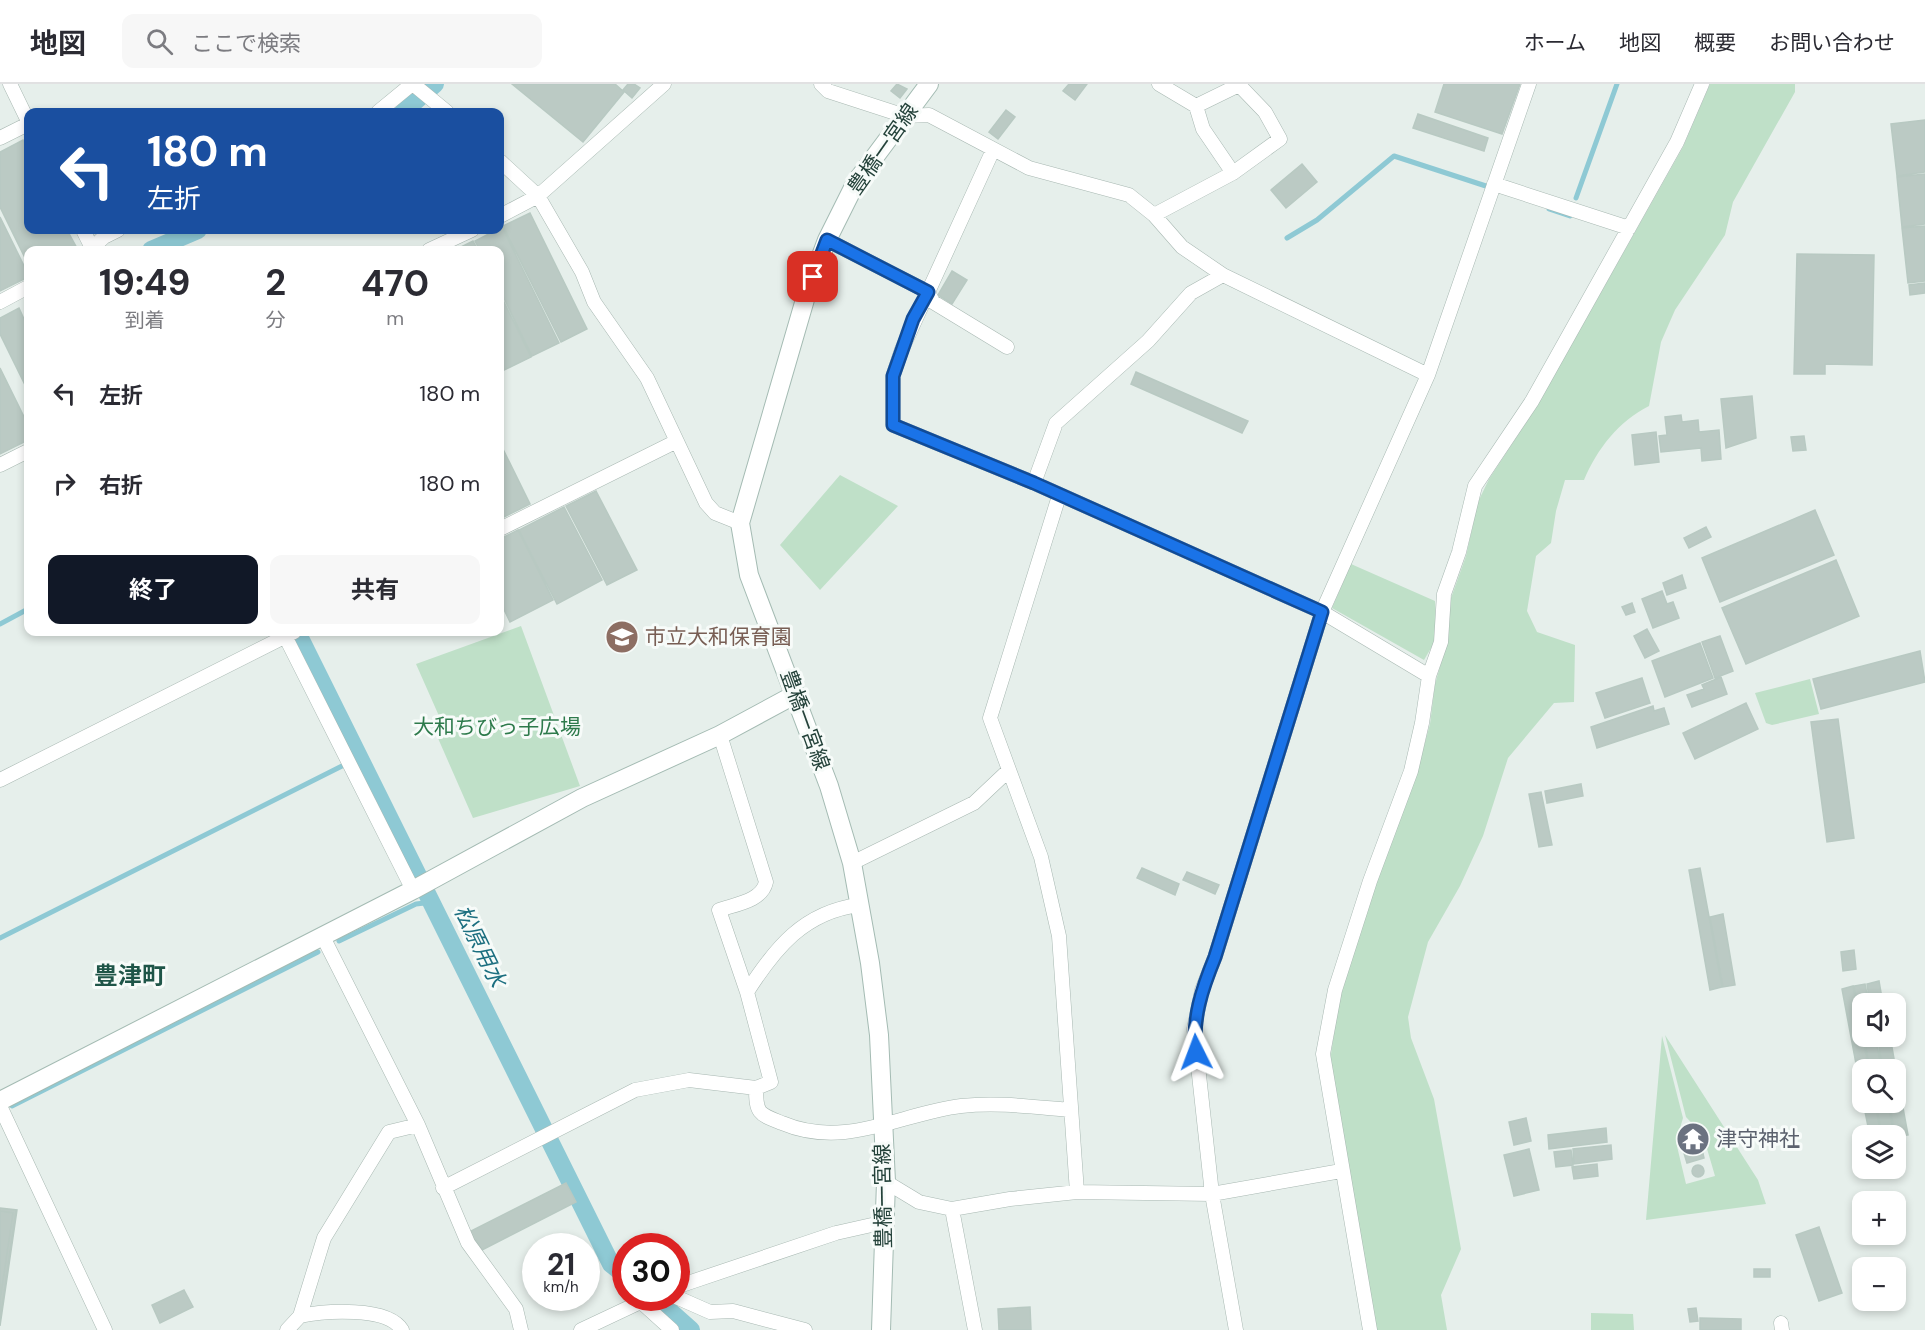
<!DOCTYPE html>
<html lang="ja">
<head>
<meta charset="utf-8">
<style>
	body { margin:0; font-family:"DM Sans","Noto Sans JP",sans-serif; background:#f7f7f7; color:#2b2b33; height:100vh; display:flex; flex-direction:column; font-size:22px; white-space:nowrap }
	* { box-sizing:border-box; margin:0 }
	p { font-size:20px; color:#7c7c81 }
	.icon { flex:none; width:33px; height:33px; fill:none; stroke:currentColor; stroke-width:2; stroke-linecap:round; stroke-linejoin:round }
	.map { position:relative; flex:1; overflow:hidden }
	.sheet { position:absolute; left:24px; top:162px; width:480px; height:390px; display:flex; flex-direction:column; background:#fff; border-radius:12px; box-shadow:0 3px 9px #0003 }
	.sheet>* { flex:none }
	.hud { position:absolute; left:24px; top:24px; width:480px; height:126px; border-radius:12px; box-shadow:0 3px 9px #0003; background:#1a4fa0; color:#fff; overflow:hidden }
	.buttons { position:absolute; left:1852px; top:909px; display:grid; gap:12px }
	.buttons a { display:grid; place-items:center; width:54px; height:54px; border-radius:12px; background:#fff; box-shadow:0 3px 9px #0003; font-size:30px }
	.speed { position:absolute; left:522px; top:1149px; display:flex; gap:12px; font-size:30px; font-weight:700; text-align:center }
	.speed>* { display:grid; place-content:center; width:78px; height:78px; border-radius:50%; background:#fff; box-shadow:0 3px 9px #0003; line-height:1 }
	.speed small { font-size:15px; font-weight:400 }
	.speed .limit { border:9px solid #d22; background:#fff; color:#111 }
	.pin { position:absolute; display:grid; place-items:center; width:51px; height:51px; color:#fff; margin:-26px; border-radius:12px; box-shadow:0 3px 9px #0006 }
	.me { position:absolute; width:66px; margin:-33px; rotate:357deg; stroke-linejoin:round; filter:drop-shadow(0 0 4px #0008) }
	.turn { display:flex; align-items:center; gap:21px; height:126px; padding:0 24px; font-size:27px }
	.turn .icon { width:78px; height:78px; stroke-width:2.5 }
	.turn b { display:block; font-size:42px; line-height:51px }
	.eta { display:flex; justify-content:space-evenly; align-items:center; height:102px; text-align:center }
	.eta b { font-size:36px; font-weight:700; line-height:42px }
	.primary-button { display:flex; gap:12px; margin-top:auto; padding:12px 24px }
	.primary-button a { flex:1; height:69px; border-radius:12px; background:#111827; color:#fff; font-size:24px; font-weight:700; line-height:69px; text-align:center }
	.primary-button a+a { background:#f7f7f7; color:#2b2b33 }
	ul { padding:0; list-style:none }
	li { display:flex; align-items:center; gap:18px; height:90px; padding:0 24px }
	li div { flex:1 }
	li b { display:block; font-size:22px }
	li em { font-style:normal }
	header { display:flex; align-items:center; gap:36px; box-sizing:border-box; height:84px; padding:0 30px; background:#fff; border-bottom:2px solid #e1e1e2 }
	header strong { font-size:28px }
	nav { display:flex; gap:33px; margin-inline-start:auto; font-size:21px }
	.search { width:420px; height:54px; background:#f7f7f7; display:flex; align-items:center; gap:15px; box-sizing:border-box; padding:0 21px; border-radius:12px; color:#7c7c81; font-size:22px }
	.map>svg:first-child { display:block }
</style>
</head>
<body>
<header>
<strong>地図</strong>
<div class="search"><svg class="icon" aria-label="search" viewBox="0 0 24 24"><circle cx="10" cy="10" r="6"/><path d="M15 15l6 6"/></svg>ここで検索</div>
<nav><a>ホーム</a><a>地図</a><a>概要</a><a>お問い合わせ</a></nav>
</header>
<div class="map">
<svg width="1925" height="1246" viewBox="0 0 1925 1246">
	<rect width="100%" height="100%" fill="#e6efeb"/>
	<path fill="#bfe0c8" d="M 1710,0 L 1795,0 L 1795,8 L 1733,118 L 1725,151 L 1675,226 L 1661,258 L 1649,322 C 1619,337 1597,365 1584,396 L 1565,396 L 1556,427 L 1551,459 L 1536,472 L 1527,527 L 1537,548 L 1575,561 L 1574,618 L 1554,619 L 1508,674 L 1483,752 L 1460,802 L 1428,858 L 1408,933 L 1411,954 L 1434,1015 L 1461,1165 L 1441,1211 L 1447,1246 L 1377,1246 L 1330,977 L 1340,909 L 1375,801 L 1417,688 L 1430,640 L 1435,600 L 1447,559 L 1451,514 L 1466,472 L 1478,418 L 1489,395 L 1537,322 L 1683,63 Z
		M 840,391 L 898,422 L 820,506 L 780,461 Z
		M 1351,480 L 1435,517 L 1437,554 L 1424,576 L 1332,524 Z
		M 521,542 L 580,702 L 473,734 L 430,636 L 439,632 L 416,580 Z
		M 1810,595 L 1819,630 L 1772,641 L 1766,639 L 1755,609 Z
		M 1665,951 L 1758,1096 L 1766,1120 L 1646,1136 L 1662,952 L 1683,1034 L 1676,1058 L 1686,1100 L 1715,1092 L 1703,1051 L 1686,1033 Z
		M 1591,1229 L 1633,1230 L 1634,1246 L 1591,1246 Z"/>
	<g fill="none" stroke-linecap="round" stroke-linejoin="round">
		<path stroke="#8ec9d4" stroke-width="5" d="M 1576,114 L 1617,0
			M 1549,125 L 1570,132
			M 1287,154 L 1317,136 L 1394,72 L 1492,104
			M 0,540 L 28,525
			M 0,854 L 342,682
			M 339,857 L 416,820 L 433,818
			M 12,1022 L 318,868"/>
		<path stroke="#8ec9d4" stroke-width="18" d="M 403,28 L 435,0
			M 151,166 L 198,146
			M 297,548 L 611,1180 L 626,1192
			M 655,1214 L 691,1246"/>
	</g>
	<path fill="#bbcac4" stroke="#b8c9c2" stroke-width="1.5" d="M 512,0 L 615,0 L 624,8 L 583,58 Z
		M 628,0 L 634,0 L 640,4 L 632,14 L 623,6 Z
		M 897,0 L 907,5 L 900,14 L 891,7 Z
		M 1069,0 L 1087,0 L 1075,16 L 1063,7 Z
		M 1444,0 L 1520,0 L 1502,50 L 1435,28 Z
		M 1006,26 L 1015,33 L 998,55 L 989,48 Z
		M 1418,30 L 1488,54 L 1484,67 L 1413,44 Z
		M 1925,36 L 1925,88 L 1897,92 L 1891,40 Z
		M 23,56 L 28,68 L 28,146 L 67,146 L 78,166 L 28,166 L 28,180 L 0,123 L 0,68 Z
		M 1302,80 L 1317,98 L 1286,124 L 1271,106 Z
		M 1925,90 L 1925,140 L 1902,143 L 1897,93 Z
		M 530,129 L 587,245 L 561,258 L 503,142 Z
		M 0,133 L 28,190 L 28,193 L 0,207 Z
		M 1925,142 L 1925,197 L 1908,199 L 1902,144 Z
		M 502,143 L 559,259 L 532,272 L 500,206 L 500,166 L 480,166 L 475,157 Z
		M 473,157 L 478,166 L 455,166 Z
		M 1797,170 L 1874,171 L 1872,281 L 1825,280 L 1825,290 L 1794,290 Z
		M 952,187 L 967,196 L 952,220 L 938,211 Z
		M 1925,199 L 1925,209 L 1910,211 L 1909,201 Z
		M 500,210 L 531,273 L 500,288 Z
		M 19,224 L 28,244 L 28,307 L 0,250 L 0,234 Z
		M 0,284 L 28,341 L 28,356 L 0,370 Z
		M 1136,288 L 1248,337 L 1242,349 L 1131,300 Z
		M 1752,312 L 1756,354 L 1726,364 L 1721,315 Z
		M 1681,331 L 1682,338 L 1698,336 L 1699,348 L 1719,346 L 1721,375 L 1702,377 L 1701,364 L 1661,368 L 1659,352 L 1667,351 L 1665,333 Z
		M 1656,348 L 1659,378 L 1635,381 L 1632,351 Z
		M 1804,352 L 1806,366 L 1793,367 L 1791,353 Z
		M 500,359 L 530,420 L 500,435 Z
		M 596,407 L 637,486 L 607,501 L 566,422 Z
		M 564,423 L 602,496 L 557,520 L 519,446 Z
		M 1815,426 L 1834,471 L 1720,518 L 1702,474 Z
		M 1706,443 L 1711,453 L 1689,464 L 1684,454 Z
		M 518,446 L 553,516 L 510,538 L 500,517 L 500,455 Z
		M 1836,476 L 1859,532 L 1746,580 L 1722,524 Z
		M 1682,491 L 1686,504 L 1667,511 L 1663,499 Z
		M 1662,507 L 1667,520 L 1673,518 L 1679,534 L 1653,544 L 1642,515 Z
		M 1632,519 L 1635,528 L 1626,531 L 1622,523 Z
		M 1647,545 L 1659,567 L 1645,574 L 1634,552 Z
		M 1720,552 L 1733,587 L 1715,594 L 1702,558 Z
		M 1700,559 L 1713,594 L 1665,613 L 1652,577 Z
		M 1920,567 L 1925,598 L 1821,625 L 1813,595 Z
		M 1721,593 L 1727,610 L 1692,623 L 1687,611 L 1704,605 L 1702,601 Z
		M 1642,594 L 1650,619 L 1605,634 L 1596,609 Z
		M 1746,619 L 1758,645 L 1695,675 L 1683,649 Z
		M 1653,622 L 1654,627 L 1664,624 L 1669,640 L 1597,664 L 1591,643 Z
		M 1838,635 L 1854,754 L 1827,758 L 1811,638 Z
		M 1581,700 L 1583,712 L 1547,719 L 1545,707 Z
		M 1541,708 L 1552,761 L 1539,763 L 1529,710 Z
		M 1142,784 L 1179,800 L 1175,811 L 1137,794 Z
		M 1700,784 L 1722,903 L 1710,906 L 1689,786 Z
		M 1187,788 L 1219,801 L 1215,810 L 1183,796 Z
		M 1723,830 L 1735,901 L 1723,903 L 1710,833 Z
		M 1854,866 L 1856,885 L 1843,887 L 1841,868 Z
		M 1879,897 L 1883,920 L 1870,920 L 1867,900 Z
		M 1865,900 L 1869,920 L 1863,920 L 1863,949 L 1854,902 Z
		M 1853,902 L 1869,986 L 1863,986 L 1863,1017 L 1842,905 Z
		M 1864,952 L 1875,952 L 1882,986 L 1870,986 Z
		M 1877,952 L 1890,952 L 1896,986 L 1883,986 Z
		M 1896,986 L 1908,1051 L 1896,1053 L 1889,1018 L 1896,1018 Z
		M 1863,1018 L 1875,1018 L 1881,1052 L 1870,1052 Z
		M 1876,1018 L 1888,1018 L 1894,1052 L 1882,1052 Z
		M 1526,1034 L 1531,1057 L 1514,1061 L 1509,1038 Z
		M 1606,1044 L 1607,1058 L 1549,1065 L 1548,1051 Z
		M 1611,1061 L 1612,1075 L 1574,1080 L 1573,1065 Z
		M 1701,1061 L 1704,1074 L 1687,1079 L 1683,1066 Z
		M 1529,1065 L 1539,1106 L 1514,1112 L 1504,1071 Z
		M 1571,1066 L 1573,1081 L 1556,1083 L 1554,1068 Z
		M 1597,1080 L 1598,1092 L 1574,1095 L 1572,1083 Z
		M1692 1087a6 6 0 1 1 12 0a6 6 0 1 1-12 0Z
		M 566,1099 L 576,1118 L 482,1166 L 476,1156 L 472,1158 L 467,1149 Z
		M 0,1124 L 16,1126 L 0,1237 Z
		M 0,1124 L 17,1126 L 0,1242 Z
		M 0,1127 L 13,1129 L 0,1217 Z
		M 1819,1143 L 1842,1209 L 1819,1217 L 1796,1151 Z
		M 1754,1185 L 1770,1185 L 1770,1193 L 1754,1193 Z
		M 184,1206 L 193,1223 L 160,1239 L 152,1221 Z
		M 1030,1223 L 1031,1246 L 999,1246 L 998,1225 Z
		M 1696,1224 L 1698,1237 L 1690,1238 L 1688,1225 Z
		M 1700,1234 L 1741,1235 L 1741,1246 L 1700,1246 Z"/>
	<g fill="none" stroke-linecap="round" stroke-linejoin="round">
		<defs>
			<path id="street" d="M 10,0 L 28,37
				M 413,0 L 447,28
				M 821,0 L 828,7 L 905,32 L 929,31 L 1029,84 L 1129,111 L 1154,131 L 1182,163 L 1223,191 L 1428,291
				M 1159,0 L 1196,22 L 1203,45 L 1233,89
				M 378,28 L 412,0
				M 0,54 L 28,40
				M 993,66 L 902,265 L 893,292 L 893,341 L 1034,399 L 1322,528 L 1429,592
				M 500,77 L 538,112 L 582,188 L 594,218 L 647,294 L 706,419 L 715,429 L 740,439
				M 1494,100 L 1629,144
				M 1154,131 L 1233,89 L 1280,55 L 1265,28 L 1239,1 L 1196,22
				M 500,132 L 538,112 L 664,0
				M 83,146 L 93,166
				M 827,156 L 928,208 L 933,218 L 1007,263
				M 90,166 L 104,153 L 118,146
				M 429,166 L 472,146
				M 0,218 L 28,203
				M 0,381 L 28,367
				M 1034,399 L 1056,339 L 1148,257 L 1191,209 L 1223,191
				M 1059,412 L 990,634 L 1041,773 L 1059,852 L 1077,1108
				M 500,445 L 675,358
				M 283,548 L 413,806
				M 720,651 L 766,798 C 762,817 736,820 719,826 L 747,908 L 771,998 L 756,1004
				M 0,696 L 294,548
				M 852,779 L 974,719 L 1009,686
				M 322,851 L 418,1041 L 468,1159 L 516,1225 L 521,1246
				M 747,908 C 775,864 804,828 859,821
				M 0,1022 L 105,1246
				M 886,1098 L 919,1118 L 952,1125 L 1010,1115 L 1077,1108 L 1212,1110 L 1341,1087
				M 443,1104 L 635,1006 L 689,996 L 756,1004 C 756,1030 759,1030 782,1039 C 846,1066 901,1029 961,1022 C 998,1018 1034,1023 1071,1026
				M 952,1125 L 975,1246
				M 676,1203 L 836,1149 L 885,1138
				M 676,1213 L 710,1228 L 733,1227 L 805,1246
				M 640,1217 L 672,1246
				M 300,1232 C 324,1227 388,1222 402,1246
				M 1781,1239 L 1782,1246
				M 287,1246 L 300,1232 L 324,1154 L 389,1048 L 418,1041
				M 581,1246 L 649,1214
				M 1236,1246 L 1212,1110 L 1194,945 L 1202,906 L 1215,873 L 1322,528 L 1428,291 L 1529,0
				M 1370,1246 L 1323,970 L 1335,906 L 1370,797 L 1411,687 L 1422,639 L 1429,592 L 1441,558 L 1444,510 L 1459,468 L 1475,402 L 1532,317 L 1677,58 L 1702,0"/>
			<path id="secondary" d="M 0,1017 L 413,806 L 582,714 L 720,651 L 796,610
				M 881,1246 L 886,1098 L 879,951 L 870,879 L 852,779 L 829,702 L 749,491 L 740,439 L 806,212 L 827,156 L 856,98 L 929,0"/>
		</defs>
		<use href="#street" stroke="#a8b8b2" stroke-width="15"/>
		<use href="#secondary" stroke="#a4bbb3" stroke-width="20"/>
		<use href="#street" stroke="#fff" stroke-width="14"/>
		<use href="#secondary" stroke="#fff" stroke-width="18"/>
	</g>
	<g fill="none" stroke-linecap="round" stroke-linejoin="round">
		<defs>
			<path id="route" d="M 813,193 L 827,156 L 928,208 L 913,235 L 893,292 L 893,341 L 1034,399 L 1322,528 L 1215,873 C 1202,905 1192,934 1196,968"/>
		</defs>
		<use href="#route" stroke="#114b97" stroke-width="15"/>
		<use href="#route" stroke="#1a73e8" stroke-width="10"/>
	</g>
	<defs>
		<symbol id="school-disc" viewBox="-11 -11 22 22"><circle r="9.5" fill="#8d6e63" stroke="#f7fbf9"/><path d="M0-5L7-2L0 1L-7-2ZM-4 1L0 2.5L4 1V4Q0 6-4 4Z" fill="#fff"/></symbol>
		<symbol id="temple-disc" viewBox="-11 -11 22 22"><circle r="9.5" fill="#6b7280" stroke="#f7fbf9"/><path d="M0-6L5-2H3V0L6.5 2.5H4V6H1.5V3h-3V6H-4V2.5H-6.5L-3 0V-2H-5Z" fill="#fff"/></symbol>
	</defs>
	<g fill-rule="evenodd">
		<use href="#school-disc" x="603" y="534" width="38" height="38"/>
		<use href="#temple-disc" x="1674" y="1036" width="38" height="38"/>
	</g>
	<g text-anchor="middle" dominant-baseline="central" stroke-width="6" stroke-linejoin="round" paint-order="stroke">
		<g font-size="21" fill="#24423a" stroke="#f7fbf9">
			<text transform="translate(883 65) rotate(-55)">豊橋一宮線</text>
			<text transform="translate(805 636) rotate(70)">豊橋一宮線</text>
			<text transform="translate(883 1112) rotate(-91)">豊橋一宮線</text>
		</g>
		<g font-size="21" fill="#785e54" stroke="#f7fbf9" text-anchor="start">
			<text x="645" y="553">市立大和保育園</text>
		</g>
		<g font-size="21" fill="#2d7a4b" stroke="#f7fbf9">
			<text x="497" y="643">大和ちびっ子広場</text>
		</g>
		<g font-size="21" fill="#5b616d" stroke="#f7fbf9" text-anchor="start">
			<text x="1716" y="1055">津守神社</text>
		</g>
		<g font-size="22" font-style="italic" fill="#1c6f80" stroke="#f7fbf9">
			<text transform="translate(480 862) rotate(64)">松原用水</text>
		</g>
		<g font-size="24" font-weight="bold" fill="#1f5548" stroke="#f7fbf9">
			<text x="130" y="891">豊津町</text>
		</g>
	</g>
</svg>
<div class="buttons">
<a><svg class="icon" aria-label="sound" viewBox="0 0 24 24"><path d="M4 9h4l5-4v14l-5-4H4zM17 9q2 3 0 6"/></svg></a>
<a><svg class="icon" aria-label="search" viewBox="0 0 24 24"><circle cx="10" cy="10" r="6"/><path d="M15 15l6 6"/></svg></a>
<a><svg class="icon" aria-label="layers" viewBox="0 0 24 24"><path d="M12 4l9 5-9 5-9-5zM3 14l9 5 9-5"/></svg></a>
<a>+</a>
<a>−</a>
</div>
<div class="speed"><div>21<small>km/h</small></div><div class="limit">30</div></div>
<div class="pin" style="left:813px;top:193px;background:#d93025"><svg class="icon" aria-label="arrive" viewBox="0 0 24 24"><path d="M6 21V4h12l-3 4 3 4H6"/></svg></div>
<svg class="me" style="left:1196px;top:968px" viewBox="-20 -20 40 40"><path d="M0-17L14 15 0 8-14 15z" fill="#1a73e8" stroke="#fff" stroke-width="4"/></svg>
<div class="hud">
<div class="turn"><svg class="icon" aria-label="left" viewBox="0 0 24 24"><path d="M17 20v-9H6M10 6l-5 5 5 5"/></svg><div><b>180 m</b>左折</div></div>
</div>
<section class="sheet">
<div class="eta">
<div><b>19:49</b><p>到着</p></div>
<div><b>2</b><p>分</p></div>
<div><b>470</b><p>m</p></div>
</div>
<ul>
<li><svg class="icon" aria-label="left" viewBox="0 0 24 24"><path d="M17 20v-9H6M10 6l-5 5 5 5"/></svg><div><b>左折</b></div><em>180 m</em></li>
<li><svg class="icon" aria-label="right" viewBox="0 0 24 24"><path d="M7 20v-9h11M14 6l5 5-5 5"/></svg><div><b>右折</b></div><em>180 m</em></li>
</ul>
<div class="primary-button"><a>終了</a><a>共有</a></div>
</section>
</div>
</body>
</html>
